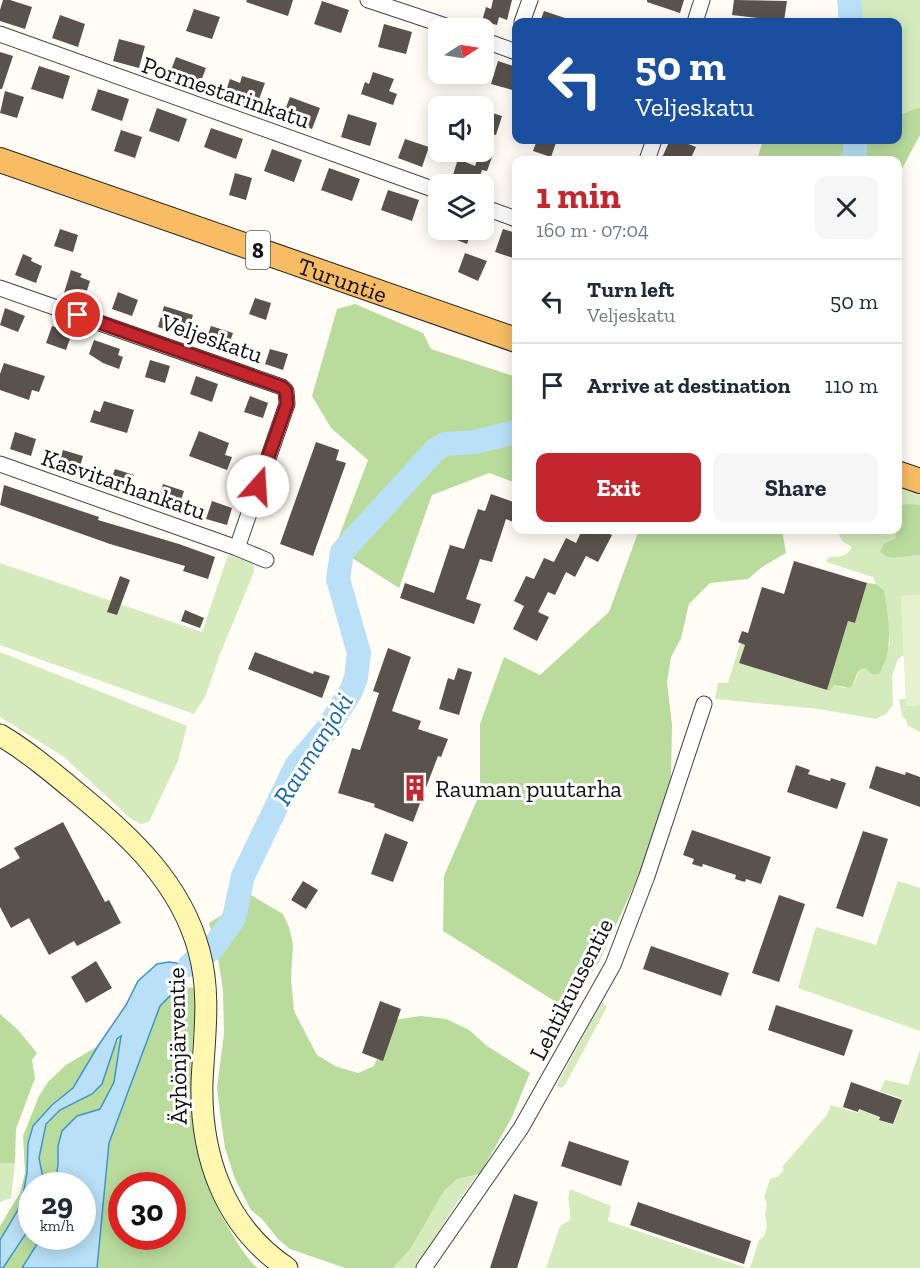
<!DOCTYPE html>
<html lang="en">
<head>
<meta charset="utf-8">
<style>
	body { margin:0; font-family:"Zilla Slab",serif; background:#f6f6f7; color:#1f2937; height:100vh; display:flex; flex-direction:column; font-size:22px; white-space:nowrap }
	* { box-sizing:border-box; margin:0 }
	p { font-size:20px; color:#747a83 }
	.icon { flex:none; width:33px; height:33px; fill:none; stroke:currentColor; stroke-width:2; stroke-linecap:round; stroke-linejoin:round }
	.map { position:relative; flex:1; overflow:hidden }
	.sheet { position:absolute; left:512px; top:156px; width:390px; height:378px; display:flex; flex-direction:column; background:#fff; border-radius:12px; box-shadow:0 3px 15px #0003 }
	.sheet>* { flex:none }
	.banner { position:absolute; left:512px; top:18px; width:390px; height:126px; border-radius:12px; box-shadow:0 3px 15px #0003; background:#1a4fa0; color:#fff; overflow:hidden }
	.needle { width:39px; rotate:78deg }
	.controls { position:absolute; left:428px; top:18px; display:grid; gap:12px }
	.controls a { display:grid; place-items:center; width:66px; height:66px; border-radius:12px; background:#fff; box-shadow:0 3px 15px #0003; font-size:30px }
	.speed { position:absolute; left:18px; top:1172px; display:flex; gap:12px; font-size:30px; font-weight:700; text-align:center }
	.speed>* { display:grid; place-content:center; width:78px; height:78px; border-radius:50%; background:#fff; box-shadow:0 3px 15px #0003; line-height:1 }
	.speed small { font-size:15px; font-weight:400 }
	.speed .limit { border:9px solid #d22; background:#fff; color:#111 }
	.pin { position:absolute; display:grid; place-items:center; width:51px; height:51px; color:#fff; margin:-26px; border:3px solid #fff; border-radius:50%; box-shadow:0 2px 6px #0007 }
	.me { position:absolute; width:66px; margin:-33px; rotate:19deg; stroke-linejoin:round; filter:drop-shadow(0 0 4px #0008) }
	.turn { display:flex; align-items:center; gap:21px; height:126px; padding:0 24px; font-size:27px }
	.turn .icon { width:78px; height:78px; stroke-width:2.5 }
	.turn b { display:block; font-size:42px; line-height:51px }
	.round { display:grid; place-items:center; flex:none; width:63px; height:63px; border-radius:12px; background:#f6f6f7 }
	.summary { display:flex; align-items:center; justify-content:space-between; height:102px; padding:0 24px }
	h1 { font-size:36px; font-weight:700; line-height:45px; color:#c4262e }
	.action { display:flex; gap:12px; margin-top:auto; padding:12px 24px }
	.action a { flex:1; height:69px; border-radius:12px; background:#c4262e; color:#fff; font-size:24px; font-weight:700; line-height:69px; text-align:center }
	.action a+a { background:#f6f6f7; color:#1f2937 }
	ul { padding:0; list-style:none }
	li { display:flex; align-items:center; gap:18px; height:84px; padding:0 24px; border-top:2px solid #e0e1e3 }
	li div { flex:1 }
	li b { display:block; font-size:22px }
	li em { font-style:normal }
	.map>svg:first-child { display:block }
</style>
</head>
<body>
<div class="map">
<svg width="920" height="1268" viewBox="0 0 920 1268">
	<rect width="100%" height="100%" fill="#fffdf5"/>
	<path fill="#d5ebbd" d="M 854,0 L 920,0 L 920,107 L 897,116 L 897,22 L 856,22 Z
		M 897,485 L 920,493 L 920,505 L 899,506 L 902,515 L 897,519 Z
		M 837,530 L 895,530 L 897,538 L 881,552 C 893,563 906,555 920,555 L 920,595 L 901,596 L 904,655 L 898,659 L 892,676 L 893,705 L 886,714 L 876,719 L 818,709 L 715,699 L 718,683 L 728,683 L 740,643 L 745,645 L 739,663 L 830,691 L 834,685 L 844,688 L 854,683 L 860,668 L 865,668 L 872,674 L 883,668 L 890,643 L 884,590 L 876,584 L 873,577 L 826,562 L 829,557 C 839,557 847,557 852,547 L 842,541 Z
		M 228,555 L 247,559 L 254,565 L 254,572 L 220,654 L 205,697 L 194,714 L 0,645 L 0,563 L 202,632 Z
		M 0,652 L 187,726 L 178,761 L 149,822 L 141,824 L 131,819 L 64,757 L 0,717 Z
		M 899,699 L 906,699 L 907,706 L 920,705 L 920,732 L 907,725 L 906,720 L 902,716 Z
		M 898,881 L 920,888 L 920,1031 L 798,988 L 816,927 L 876,945 Z
		M 602,1002 L 607,1007 L 565,1085 L 561,1088 L 556,1086 Z
		M 920,1050 L 920,1268 L 750,1268 L 759,1240 L 764,1236 L 767,1226 L 765,1216 L 767,1204 L 764,1197 L 770,1179 L 777,1177 L 783,1171 L 783,1166 L 827,1115 L 831,1105 L 858,1113 L 860,1110 L 879,1117 L 879,1120 L 893,1125 L 903,1099 L 880,1091 L 885,1080 L 908,1085 Z
		M 0,1163 L 15,1163 L 11,1198 L 0,1202 Z
		M 477,1175 L 456,1204 L 416,1268 L 393,1268 L 411,1248 L 444,1191 L 456,1179 Z
		M 570,1189 L 611,1206 L 608,1221 L 747,1268 L 546,1268 L 560,1226 L 570,1220 C 571,1207 566,1201 570,1189 Z"/>
	<path fill="#b9dc9c" fill-rule="evenodd" d="M 920,107 L 920,135 L 897,178 L 897,160 L 860,160 L 861,140 L 897,140 L 897,116 Z
		M 763,140 L 849,140 L 849,149 L 836,160 L 757,160 Z
		M 355,304 L 423,333 L 431,349 L 516,377 L 516,483 L 489,473 L 432,495 L 399,588 L 335,547 L 368,460 L 331,428 L 312,396 L 337,309 Z
		M 906,504 L 920,505 L 920,555 C 906,555 892,563 880,552 L 884,544 L 896,538 L 895,530 L 897,530 L 897,519 L 902,515 L 899,506 Z
		M 639,530 L 782,530 L 786,553 L 762,567 L 748,579 L 710,583 L 689,604 L 681,638 L 671,657 L 667,682 L 672,725 L 671,782 L 647,857 L 599,962 L 574,998 L 556,1002 L 443,931 L 444,876 L 480,793 L 480,724 L 504,657 L 540,675 L 609,612 Z
		M 867,583 L 876,584 L 884,590 C 888,617 895,650 879,674 L 872,674 L 865,668 C 855,668 857,681 850,688 L 834,685 L 830,691 L 827,690 L 848,621 L 855,623 Z
		M 243,894 L 249,894 L 283,914 L 289,927 L 293,944 L 291,979 L 294,1011 L 317,1055 L 335,1066 L 358,1073 L 374,1066 L 394,1020 L 421,1016 L 446,1019 L 469,1030 L 487,1046 L 530,1073 L 512,1117 L 480,1174 L 457,1179 L 444,1191 L 411,1248 L 393,1268 L 345,1268 L 290,1249 L 278,1239 L 262,1219 L 251,1210 L 235,1179 L 225,1148 L 221,1120 L 217,1088 L 224,1034 L 223,990 L 217,952 L 209,923 L 231,909 Z
		M 180,986 L 195,988 L 196,1001 C 189,1087 182,1150 228,1227 C 236,1241 245,1256 257,1268 L 97,1268 L 109,1143 L 160,1006 ZM 122,1185 L 172,1185 L 172,1236 L 122,1236 Z
		M 0,1014 L 18,1030 L 37,1053 L 32,1060 L 35,1078 L 16,1129 L 15,1163 L 0,1163 Z
		M 122,1035 L 114,1082 L 100,1109 L 77,1116 L 62,1131 L 58,1146 L 58,1165 L 55,1185 L 43,1185 L 39,1158 L 46,1124 L 60,1110 L 74,1103 Z
		M 98,1046 L 73,1088 L 52,1105 L 28,1143 L 27,1173 L 23,1195 L 18,1210 L 0,1240 L 0,1226 L 20,1193 L 25,1173 L 23,1136 L 39,1096 L 48,1082 L 66,1065 Z
		M 31,1222 L 32,1236 L 42,1236 L 22,1268 L 3,1268 L 29,1230 Z"/>
	<path fill="#e6f2cf" d="M 920,595 L 920,705 L 906,706 L 901,596 Z"/>
	<path fill="#b9e0f7" stroke="#3f96cf" stroke-width="1.5" d="M 169,962 L 190,965 L 180,986 L 160,1006 L 109,1143 L 97,1268 L 22,1268 L 42,1236 L 82,1236 L 82,1185 L 55,1185 L 58,1165 L 58,1146 L 62,1131 L 77,1116 L 100,1109 L 114,1082 L 121,1036 L 117,1039 L 102,1084 L 92,1094 L 60,1110 L 46,1124 L 39,1158 L 44,1183 L 32,1185 L 31,1222 L 29,1229 L 3,1268 L 0,1268 L 0,1240 L 18,1210 L 23,1195 L 27,1173 L 28,1143 L 33,1126 L 52,1105 L 73,1088 L 98,1046 L 126,1005 L 138,981 L 157,964 Z"/>
	<g fill="none" stroke-linecap="round" stroke-linejoin="round">
		<path stroke="#b9e0f7" stroke-width="24" d="M 849,0 L 851,22
			M 853,160 L 855,158 L 855,140
			M 190,965 L 213,948 L 234,918 L 243,876 L 296,766 L 327,729 L 351,691 L 356,678 L 359,653 L 338,579 L 342,552 L 435,450 L 445,444 L 475,442 L 516,432"/>
	</g>
	<path fill="#5a524d" d="M 3,0 L 10,0 L 32,7 L 25,29 L 0,21 L 0,10 Z
		M 247,0 L 293,0 L 288,16 L 246,2 Z
		M 493,0 L 512,0 L 507,20 L 499,17 L 497,25 L 482,21 L 486,7 L 491,9 Z
		M 647,0 L 684,0 L 680,13 L 647,2 Z
		M 734,0 L 787,1 L 784,21 L 732,15 Z
		M 322,1 L 349,10 L 341,33 L 314,24 Z
		M 194,9 L 220,17 L 212,39 L 186,31 Z
		M 544,11 L 574,21 L 573,22 L 540,22 Z
		M 60,15 L 85,24 L 78,47 L 52,38 Z
		M 384,24 L 412,32 L 406,54 L 378,47 Z
		M 119,39 L 145,46 L 139,68 L 113,61 Z
		M 0,52 L 13,56 L 2,89 L 0,89 Z
		M 176,57 L 206,68 L 198,89 L 168,78 Z
		M 498,61 L 516,67 L 516,91 L 491,84 Z
		M 39,66 L 70,76 L 63,99 L 31,89 Z
		M 373,72 L 394,79 L 389,91 L 397,94 L 393,105 L 361,94 L 365,82 L 369,84 Z
		M 242,76 L 265,83 L 258,102 L 248,99 L 246,107 L 223,99 L 230,79 L 240,83 Z
		M 98,89 L 129,99 L 122,121 L 91,110 Z
		M 5,91 L 24,97 L 17,118 L 0,113 Z
		M 290,97 L 320,108 L 312,129 L 282,118 Z
		M 157,108 L 187,119 L 179,142 L 149,131 Z
		M 483,110 L 502,116 L 496,135 L 483,132 Z
		M 348,114 L 377,123 L 370,146 L 341,137 Z
		M 211,128 L 243,139 L 236,159 L 204,147 Z
		M 121,130 L 142,137 L 135,158 L 114,151 Z
		M 405,139 L 429,147 L 422,167 L 398,158 Z
		M 537,140 L 557,140 L 551,157 L 533,151 Z
		M 670,140 L 678,140 L 696,147 L 690,160 L 661,160 Z
		M 272,149 L 302,160 L 294,182 L 264,171 Z
		M 480,152 L 492,157 L 487,171 L 482,170 L 477,184 L 469,184 L 452,178 L 458,159 L 475,166 Z
		M 329,168 L 360,179 L 352,201 L 321,190 Z
		M 235,173 L 252,178 L 246,200 L 229,195 Z
		M 388,190 L 419,200 L 412,221 L 381,210 Z
		M 60,229 L 78,235 L 73,252 L 54,246 Z
		M 503,229 L 516,233 L 516,259 L 495,252 Z
		M 432,230 L 472,230 L 467,244 Z
		M 465,253 L 487,261 L 478,281 L 458,272 Z
		M 23,254 L 32,258 L 31,261 L 42,266 L 36,283 L 15,275 Z
		M 71,270 L 82,274 L 80,277 L 90,281 L 84,300 L 64,293 Z
		M 118,292 L 138,300 L 132,316 L 112,309 Z
		M 255,298 L 271,303 L 266,320 L 249,314 Z
		M 164,306 L 193,315 L 186,336 L 158,327 Z
		M 5,308 L 25,316 L 18,332 L 0,325 Z
		M 52,326 L 72,333 L 66,350 L 46,343 Z
		M 211,326 L 233,333 L 227,350 L 205,342 Z
		M 94,340 L 120,349 L 118,355 L 123,357 L 119,369 L 103,363 L 89,354 Z
		M 270,349 L 288,354 L 283,370 L 265,364 Z
		M 150,360 L 170,366 L 165,383 L 145,377 Z
		M 4,363 L 45,376 L 39,392 L 32,390 L 29,400 L 0,390 L 0,374 Z
		M 196,376 L 218,384 L 212,402 L 190,394 Z
		M 250,396 L 268,403 L 263,418 L 244,412 Z
		M 104,401 L 134,410 L 127,433 L 90,422 L 94,410 L 100,412 Z
		M 199,431 L 229,443 L 225,455 L 232,457 L 227,470 L 189,456 Z
		M 15,432 L 36,439 L 31,456 L 10,449 Z
		M 316,442 L 339,450 L 336,460 L 346,463 L 313,556 L 280,544 Z
		M 63,450 L 83,456 L 78,473 L 58,467 Z
		M 115,469 L 134,475 L 129,491 L 109,485 Z
		M 163,484 L 184,491 L 178,509 L 157,502 Z
		M 4,485 L 99,517 L 98,520 L 179,544 L 215,557 L 208,579 L 183,571 L 185,566 L 110,544 L 0,505 Z
		M 491,494 L 516,503 L 516,514 L 513,522 L 506,519 L 492,562 L 480,559 L 466,599 L 481,604 L 474,624 L 400,598 L 405,583 L 434,593 L 450,545 L 464,549 L 478,509 L 485,511 Z
		M 212,501 L 232,508 L 227,525 L 206,519 Z
		M 582,530 L 601,530 L 612,535 L 598,562 L 586,556 L 575,577 L 566,572 L 555,595 L 548,592 L 538,612 L 549,617 L 537,641 L 513,629 L 524,606 L 514,601 L 526,576 L 534,579 L 544,558 L 554,562 L 566,538 L 576,543 Z
		M 794,561 L 867,583 L 855,623 L 848,621 L 827,690 L 739,663 L 745,645 L 738,642 L 742,631 L 748,633 L 762,587 L 784,594 Z
		M 120,576 L 130,580 L 117,615 L 107,612 Z
		M 185,610 L 204,618 L 200,628 L 181,621 Z
		M 388,648 L 411,657 L 392,711 L 421,721 L 418,729 L 448,739 L 441,757 L 438,756 L 413,822 L 374,807 L 375,804 L 338,793 L 352,748 L 360,750 L 379,693 L 373,691 Z
		M 255,652 L 313,674 L 314,671 L 330,676 L 322,698 L 248,669 Z
		M 458,668 L 472,672 L 459,715 L 439,709 L 448,678 L 454,680 Z
		M 796,765 L 810,770 L 808,774 L 830,781 L 831,778 L 846,783 L 837,809 L 787,792 Z
		M 876,766 L 905,775 L 906,772 L 920,777 L 920,807 L 869,788 Z
		M 63,822 L 105,902 L 109,900 L 121,923 L 77,946 L 74,941 L 49,955 L 29,918 L 11,928 L 0,907 L 0,869 L 20,858 L 14,848 Z
		M 692,830 L 771,857 L 761,884 L 746,879 L 745,882 L 735,879 L 736,875 L 703,864 L 702,867 L 692,864 L 694,859 L 683,855 Z
		M 863,831 L 888,839 L 863,917 L 836,908 Z
		M 385,833 L 408,842 L 393,882 L 371,874 Z
		M 303,881 L 318,890 L 306,909 L 291,900 Z
		M 779,895 L 805,904 L 779,982 L 752,973 Z
		M 651,946 L 729,973 L 721,996 L 643,969 Z
		M 96,961 L 112,988 L 86,1003 L 71,977 Z
		M 380,1001 L 401,1009 L 383,1061 L 362,1053 Z
		M 776,1005 L 853,1030 L 844,1056 L 768,1030 Z
		M 851,1082 L 902,1100 L 893,1124 L 879,1120 L 880,1117 L 859,1109 L 858,1112 L 843,1107 Z
		M 569,1141 L 629,1161 L 621,1186 L 561,1166 Z
		M 514,1194 L 538,1202 L 517,1268 L 490,1268 Z
		M 638,1202 L 751,1241 L 744,1264 L 630,1225 Z"/>
	<g fill="none" stroke-linecap="round" stroke-linejoin="round">
		<defs>
			<path id="minor" d="M 368,0 L 452,28
				M 522,22 L 530,0
				M 695,22 L 702,0
				M 0,34 L 438,191
				M 483,40 L 516,52
				M 647,160 L 654,140
				M 483,207 L 516,219
				M 0,288 L 282,387 L 286,391 L 287,404 L 237,548
				M 0,464 L 237,548 L 266,560
				M 424,1268 L 521,1128 L 613,965 L 647,876 L 704,704"/>
			<path id="secondary" d="M 0,735 C 27,751 52,772 76,792 C 129,835 181,883 199,951 C 211,994 204,1038 202,1082 C 200,1155 224,1226 287,1268"/>
			<g id="trunk">
				<path id="s1" d="M 0,160 L 516,340"/>
				<path d="M 897,473 L 920,481"/>
			</g>
		</defs>
		<use href="#minor" stroke="#444" stroke-width="17"/>
		<use href="#secondary" stroke="#333" stroke-width="23"/>
		<use href="#trunk" stroke="#222" stroke-width="26"/>
		<use href="#minor" stroke="#fff" stroke-width="15"/>
		<use href="#secondary" stroke="#fff6b0" stroke-width="21"/>
		<use href="#trunk" stroke="#f7bc64" stroke-width="24"/>
	</g>
	<g fill="none" stroke-linecap="round" stroke-linejoin="round">
		<defs>
			<path id="route" d="M 78,315 L 282,387 L 286,391 L 287,404 L 258,486"/>
		</defs>
		<use href="#route" stroke="#7f191e" stroke-width="15"/>
		<use href="#route" stroke="#c4262e" stroke-width="10"/>
	</g>
	<defs>
		<symbol id="building-bare" viewBox="-9 -9 18 18"><path d="M-4-6H4V6H1V3H-1V6H-4ZM-2.5-4.3h1.7v1.8h-1.7ZM.8-4.3h1.7v1.8H.8ZM-2.5-1h1.7V.8h-1.7ZM.8-1h1.7V.8H.8Z" fill="#c4262e" stroke="#fff" stroke-width="2.5" paint-order="stroke"/></symbol>
	</defs>
	<g fill-rule="evenodd">
		<use href="#building-bare" x="396" y="769" width="38" height="38"/>
	</g>
	<g text-anchor="middle" dominant-baseline="central" stroke-width="6" stroke-linejoin="round" paint-order="stroke">
		<rect fill="#fff" stroke="#585858" stroke-width="1.5" x="246" y="231" width="24" height="38" rx="4.5"/>
		<g font-size="22" font-weight="bold" fill="#111">
			<text x="258" y="250">8</text>
		</g>
		<g font-size="24" fill="#111" stroke="#fff">
			<text transform="translate(226 92) rotate(19)">Pormestarinkatu</text>
			<text stroke="none"><textPath href="#s1" startOffset="363">Turuntie</textPath></text>
			<text transform="translate(212 338) rotate(19)">Veljeskatu</text>
			<text transform="translate(124 484) rotate(19)">Kasvitarhankatu</text>
			<text transform="translate(571 989) rotate(-63)">Lehtikuusentie</text>
			<text transform="translate(177 1046) rotate(-91)">Äyhönjärventie</text>
		</g>
		<g font-size="24" fill="#111" stroke="#fff" text-anchor="start">
			<text x="435" y="788">Rauman puutarha</text>
		</g>
		<g font-size="26" font-style="italic" fill="#1768a6" stroke="#fff">
			<text transform="translate(313 749) rotate(-58)">Raumanjoki</text>
		</g>
	</g>
</svg>
<div class="controls">
<a><svg class="needle" viewBox="-14 -14 28 28"><path d="M0-13l5 13h-10z" fill="#e53935"/><path d="M0 13l5-13h-10z" fill="#747a83"/></svg></a>
<a><svg class="icon" aria-label="sound" viewBox="0 0 24 24"><path d="M4 9h4l5-4v14l-5-4H4zM17 9q2 3 0 6"/></svg></a>
<a><svg class="icon" aria-label="layers" viewBox="0 0 24 24"><path d="M12 4l9 5-9 5-9-5zM3 14l9 5 9-5"/></svg></a>
</div>
<div class="speed"><div>29<small>km/h</small></div><div class="limit">30</div></div>
<div class="pin" style="left:78px;top:315px;background:#d93025"><svg class="icon" aria-label="arrive" viewBox="0 0 24 24"><path d="M6 21V4h12l-3 4 3 4H6"/></svg></div>
<svg class="me" style="left:258px;top:486px" viewBox="-20 -20 40 40"><circle r="19" fill="#fff"/><path d="M0-13L10 11 0 6-10 11z" fill="#c4262e"/></svg>
<div class="banner">
<div class="turn"><svg class="icon" aria-label="left" viewBox="0 0 24 24"><path d="M17 20v-9H6M10 6l-5 5 5 5"/></svg><div><b>50 m</b>Veljeskatu</div></div>
</div>
<section class="sheet">
<div class="summary"><div><h1>1 min</h1><p>160 m · 07:04</p></div><a class="round"><svg class="icon" aria-label="close" viewBox="0 0 24 24"><path d="M6 6l12 12M18 6L6 18"/></svg></a></div>
<ul>
<li><svg class="icon" aria-label="left" viewBox="0 0 24 24"><path d="M17 20v-9H6M10 6l-5 5 5 5"/></svg><div><b>Turn left</b><p>Veljeskatu</p></div><em>50 m</em></li>
<li><svg class="icon" aria-label="arrive" viewBox="0 0 24 24"><path d="M6 21V4h12l-3 4 3 4H6"/></svg><div><b>Arrive at destination</b></div><em>110 m</em></li>
</ul>
<div class="action"><a>Exit</a><a>Share</a></div>
</section>
</div>
</body>
</html>
